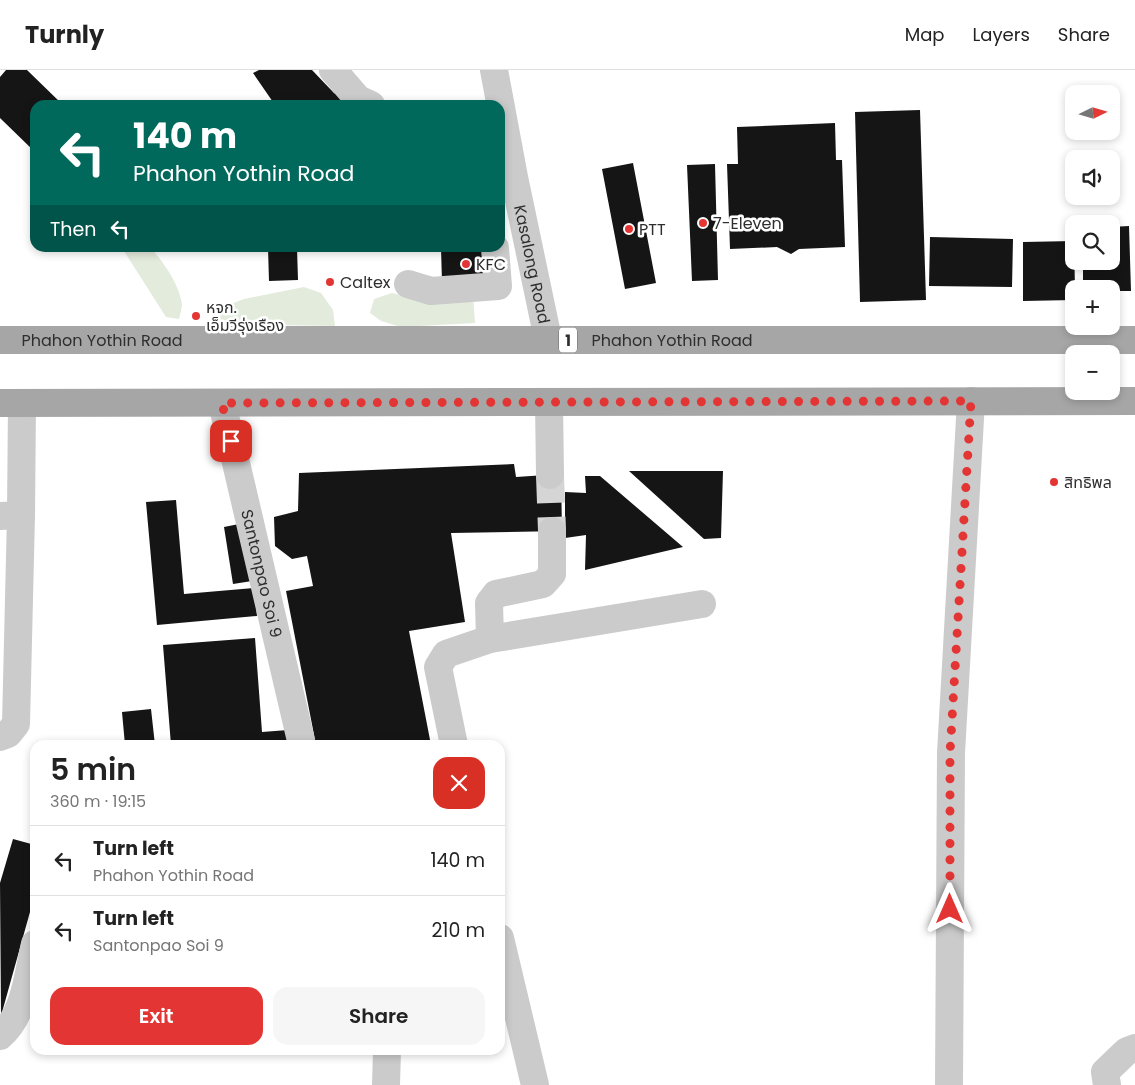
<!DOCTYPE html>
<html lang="en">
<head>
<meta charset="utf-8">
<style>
	body { margin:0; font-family:Poppins,"Noto Sans Thai",sans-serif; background:#f6f6f6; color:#222; height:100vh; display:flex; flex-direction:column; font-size:19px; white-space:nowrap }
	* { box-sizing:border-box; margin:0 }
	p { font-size:16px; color:#767676 }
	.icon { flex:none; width:28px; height:28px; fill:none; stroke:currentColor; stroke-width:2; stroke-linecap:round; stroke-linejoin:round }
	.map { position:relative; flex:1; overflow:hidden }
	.details { position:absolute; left:30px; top:670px; width:475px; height:315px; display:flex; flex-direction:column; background:#fff; border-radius:15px; box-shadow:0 2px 8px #0003 }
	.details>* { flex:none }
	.banner { position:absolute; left:30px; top:30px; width:475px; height:152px; border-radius:15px; box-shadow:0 2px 8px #0003; background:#00695c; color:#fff; overflow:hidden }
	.needle { width:32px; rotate:85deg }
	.buttons { position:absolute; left:1065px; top:15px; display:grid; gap:10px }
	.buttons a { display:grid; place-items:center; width:55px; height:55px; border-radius:10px; background:#fff; box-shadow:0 2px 8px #0003; font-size:25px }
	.pin { position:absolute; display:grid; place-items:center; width:42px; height:42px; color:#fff; margin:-21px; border-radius:10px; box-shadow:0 2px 8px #0006 }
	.me { position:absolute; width:55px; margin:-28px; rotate:0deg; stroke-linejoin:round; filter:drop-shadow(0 0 4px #0008) }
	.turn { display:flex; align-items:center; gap:18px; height:105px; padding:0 20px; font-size:22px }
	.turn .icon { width:65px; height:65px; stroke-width:2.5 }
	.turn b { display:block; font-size:35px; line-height:42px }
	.then { display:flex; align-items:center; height:48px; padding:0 20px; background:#0003; gap:10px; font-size:19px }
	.round { display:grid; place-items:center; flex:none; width:52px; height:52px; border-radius:15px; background:#f6f6f6 }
	.overview { display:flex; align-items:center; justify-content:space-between; height:85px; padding:0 20px }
	h1 { font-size:30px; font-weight:600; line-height:38px }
	.button { display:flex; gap:10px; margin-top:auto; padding:10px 20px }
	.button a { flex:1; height:58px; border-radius:15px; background:#e23534; color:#fff; font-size:20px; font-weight:600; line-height:58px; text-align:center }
	.button a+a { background:#f6f6f6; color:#222 }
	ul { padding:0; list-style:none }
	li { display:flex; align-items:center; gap:15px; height:70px; padding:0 20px; border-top:1px solid #e0e0e0 }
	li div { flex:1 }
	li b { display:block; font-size:19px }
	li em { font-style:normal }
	header { display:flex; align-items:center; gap:30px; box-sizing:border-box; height:70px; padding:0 25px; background:#fff; border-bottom:1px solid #e0e0e0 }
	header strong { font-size:24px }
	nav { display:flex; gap:28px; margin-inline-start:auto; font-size:18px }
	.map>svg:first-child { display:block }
</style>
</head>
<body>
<header>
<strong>Turnly</strong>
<nav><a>Map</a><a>Layers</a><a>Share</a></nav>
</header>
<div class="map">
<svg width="1135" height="1015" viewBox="0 0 1135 1015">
	<rect width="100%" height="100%" fill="#fff"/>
	<path fill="#e3ebdc" d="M 122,178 L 151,178 C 164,193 179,214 182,234 C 182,238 180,245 179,249 L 166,247 Z
		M 304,217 L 321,223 L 333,240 L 335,256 L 208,254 L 223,237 L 244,229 Z
		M 392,223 L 414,228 L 473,224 L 475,253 L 401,257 L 381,251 L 370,243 L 374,229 Z"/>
	<path fill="#151515" d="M 6,0 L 27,0 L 63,35 L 35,35 L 35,82 L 0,48 L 0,7 Z
		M 259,0 L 312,0 L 334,23 L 357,35 L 275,35 L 253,3 Z
		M 920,40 L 926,230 L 860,232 L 855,42 Z
		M 835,53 L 836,90 L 842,90 L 845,177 L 799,179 L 791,184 L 777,177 L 730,179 L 727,94 L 738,94 L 737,57 Z
		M 633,93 L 656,213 L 625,219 L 602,99 Z
		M 715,94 L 718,210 L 692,211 L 687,95 Z
		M 1129,156 L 1131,221 L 1111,221 L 1111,219 L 1083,219 L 1083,191 L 1111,191 L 1111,157 Z
		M 930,167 L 1013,169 L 1012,217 L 929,216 Z
		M 1074,171 L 1075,219 L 1074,219 L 1074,230 L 1023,231 L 1023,172 Z
		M 268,178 L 297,178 L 298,210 L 269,211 Z
		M 441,178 L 491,178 L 492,210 L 442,212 Z
		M 514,394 L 516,407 L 561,404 L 562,461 L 451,463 L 465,552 L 409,561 L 431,675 L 316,675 L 286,521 L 313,516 L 307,486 L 292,489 L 275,476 L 274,447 L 298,441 L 299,403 Z
		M 629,401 L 723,401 L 721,468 L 704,469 Z
		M 585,406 L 600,406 L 683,477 L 585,500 L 586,465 L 565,468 L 565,422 L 586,423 Z
		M 176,430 L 184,524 L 254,518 L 257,546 L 157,555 L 146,432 Z
		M 239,454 L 252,511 L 233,514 L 224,457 Z
		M 255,568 L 262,662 L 288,660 L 289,675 L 171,675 L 163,575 Z
		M 151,639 L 155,675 L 125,675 L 122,642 Z
		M 13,769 L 35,775 L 35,824 L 1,946 L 0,813 Z"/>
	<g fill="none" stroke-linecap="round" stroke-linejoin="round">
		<path stroke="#d5d5d5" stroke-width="28" stroke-dasharray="28 14" stroke-linecap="butt" d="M 550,405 L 552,461"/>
		<g stroke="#cbcbcb" stroke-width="28">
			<path d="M 333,0 L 358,29 L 371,35"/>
			<path id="s1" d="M 494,0 L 514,107 L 548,269"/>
			<path d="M 408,214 L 431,221 L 498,216 L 495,178"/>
			<path d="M 549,332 L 550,405"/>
			<path id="s2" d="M 222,333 L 302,675"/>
			<path d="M 0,446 L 21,445 L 22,333"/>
			<path d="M 490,569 L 702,534"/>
			<path d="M 0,667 L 8,664 L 16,654 L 21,445"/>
			<path d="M 454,675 L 438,597 L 446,584 L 490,569 L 489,533 L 496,524 L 543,514 L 552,504 L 552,461"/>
			<path d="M 500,868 L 535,1015"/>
			<path d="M 0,966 C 25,945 28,904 35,874"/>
			<path d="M 386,1015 L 387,980"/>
			<path d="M 949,1015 L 951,683 L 971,331"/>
			<path d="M 1107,1015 L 1105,1002 L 1127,981 L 1135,978"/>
		</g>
		<g stroke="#a6a6a6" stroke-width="28">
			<path id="s3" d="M 0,270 L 1135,270"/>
			<path d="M 0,333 L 1135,331"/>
		</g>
	</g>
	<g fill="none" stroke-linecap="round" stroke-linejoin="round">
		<path stroke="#e23534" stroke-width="9" stroke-dasharray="0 16.2" d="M 231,371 L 222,333 L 971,331 L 950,683 L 950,839"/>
	</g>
	<g fill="#e23534" stroke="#fff" stroke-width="2">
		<circle cx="703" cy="153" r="5"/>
		<circle cx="629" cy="159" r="5"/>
		<circle cx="466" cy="194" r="5"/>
		<circle cx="330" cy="212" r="5"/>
		<circle cx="196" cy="246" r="5"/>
		<circle cx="1054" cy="412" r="5"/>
	</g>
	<g text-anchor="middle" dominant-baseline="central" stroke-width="5" stroke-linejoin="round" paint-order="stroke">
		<rect fill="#fff" stroke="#6d6d6d" stroke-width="1" x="559" y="257.5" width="18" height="25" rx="4"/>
		<g font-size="15" font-weight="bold" fill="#2e2e2e">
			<text x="568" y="270">1</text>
		</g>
		<g font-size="16" fill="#2e2e2e" stroke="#fff" text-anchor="start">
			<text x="713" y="153">7-Eleven</text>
			<text x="639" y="159">PTT</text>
			<text x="476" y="194">KFC</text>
			<text x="340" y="212">Caltex</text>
			<text x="206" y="237">หจก.<tspan x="206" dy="18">เอ็มวีรุ่งเรือง</tspan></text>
			<text x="1064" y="412">สิทธิพล</text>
		</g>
		<g font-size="16" fill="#2e2e2e" stroke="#fff">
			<text stroke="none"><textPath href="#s1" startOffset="198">Kasalong Road</textPath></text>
			<text stroke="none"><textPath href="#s3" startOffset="672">Phahon Yothin Road</textPath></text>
			<text stroke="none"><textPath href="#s3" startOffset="102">Phahon Yothin Road</textPath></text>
			<text stroke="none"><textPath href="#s2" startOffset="175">Santonpao Soi 9</textPath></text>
		</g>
	</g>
</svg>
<div class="buttons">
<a><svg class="needle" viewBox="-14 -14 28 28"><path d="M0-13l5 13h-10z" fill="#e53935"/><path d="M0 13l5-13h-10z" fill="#767676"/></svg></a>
<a><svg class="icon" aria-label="sound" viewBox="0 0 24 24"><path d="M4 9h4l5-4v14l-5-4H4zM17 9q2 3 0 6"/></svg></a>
<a><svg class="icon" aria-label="search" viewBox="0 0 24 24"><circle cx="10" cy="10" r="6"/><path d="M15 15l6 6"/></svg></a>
<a>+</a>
<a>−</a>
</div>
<div class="pin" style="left:231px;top:371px;background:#d93025"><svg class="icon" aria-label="arrive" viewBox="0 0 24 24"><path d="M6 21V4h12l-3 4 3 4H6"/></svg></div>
<svg class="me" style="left:950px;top:839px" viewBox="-20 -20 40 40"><path d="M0-17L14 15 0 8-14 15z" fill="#e23534" stroke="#fff" stroke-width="4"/></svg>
<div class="banner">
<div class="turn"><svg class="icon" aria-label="left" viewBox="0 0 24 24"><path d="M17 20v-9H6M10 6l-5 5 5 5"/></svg><div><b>140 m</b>Phahon Yothin Road</div></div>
<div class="then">Then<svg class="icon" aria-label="left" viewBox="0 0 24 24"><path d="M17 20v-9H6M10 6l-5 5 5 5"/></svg></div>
</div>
<section class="details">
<div class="overview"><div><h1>5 min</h1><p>360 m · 19:15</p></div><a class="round" style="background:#d93025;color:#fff"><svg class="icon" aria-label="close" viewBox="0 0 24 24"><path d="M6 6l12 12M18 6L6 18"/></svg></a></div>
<ul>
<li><svg class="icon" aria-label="left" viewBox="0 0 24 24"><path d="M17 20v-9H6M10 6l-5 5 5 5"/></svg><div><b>Turn left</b><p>Phahon Yothin Road</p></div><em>140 m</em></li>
<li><svg class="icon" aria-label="left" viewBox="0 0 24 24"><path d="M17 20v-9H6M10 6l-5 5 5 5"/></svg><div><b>Turn left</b><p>Santonpao Soi 9</p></div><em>210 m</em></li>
</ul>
<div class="button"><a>Exit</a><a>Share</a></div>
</section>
</div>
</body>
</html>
